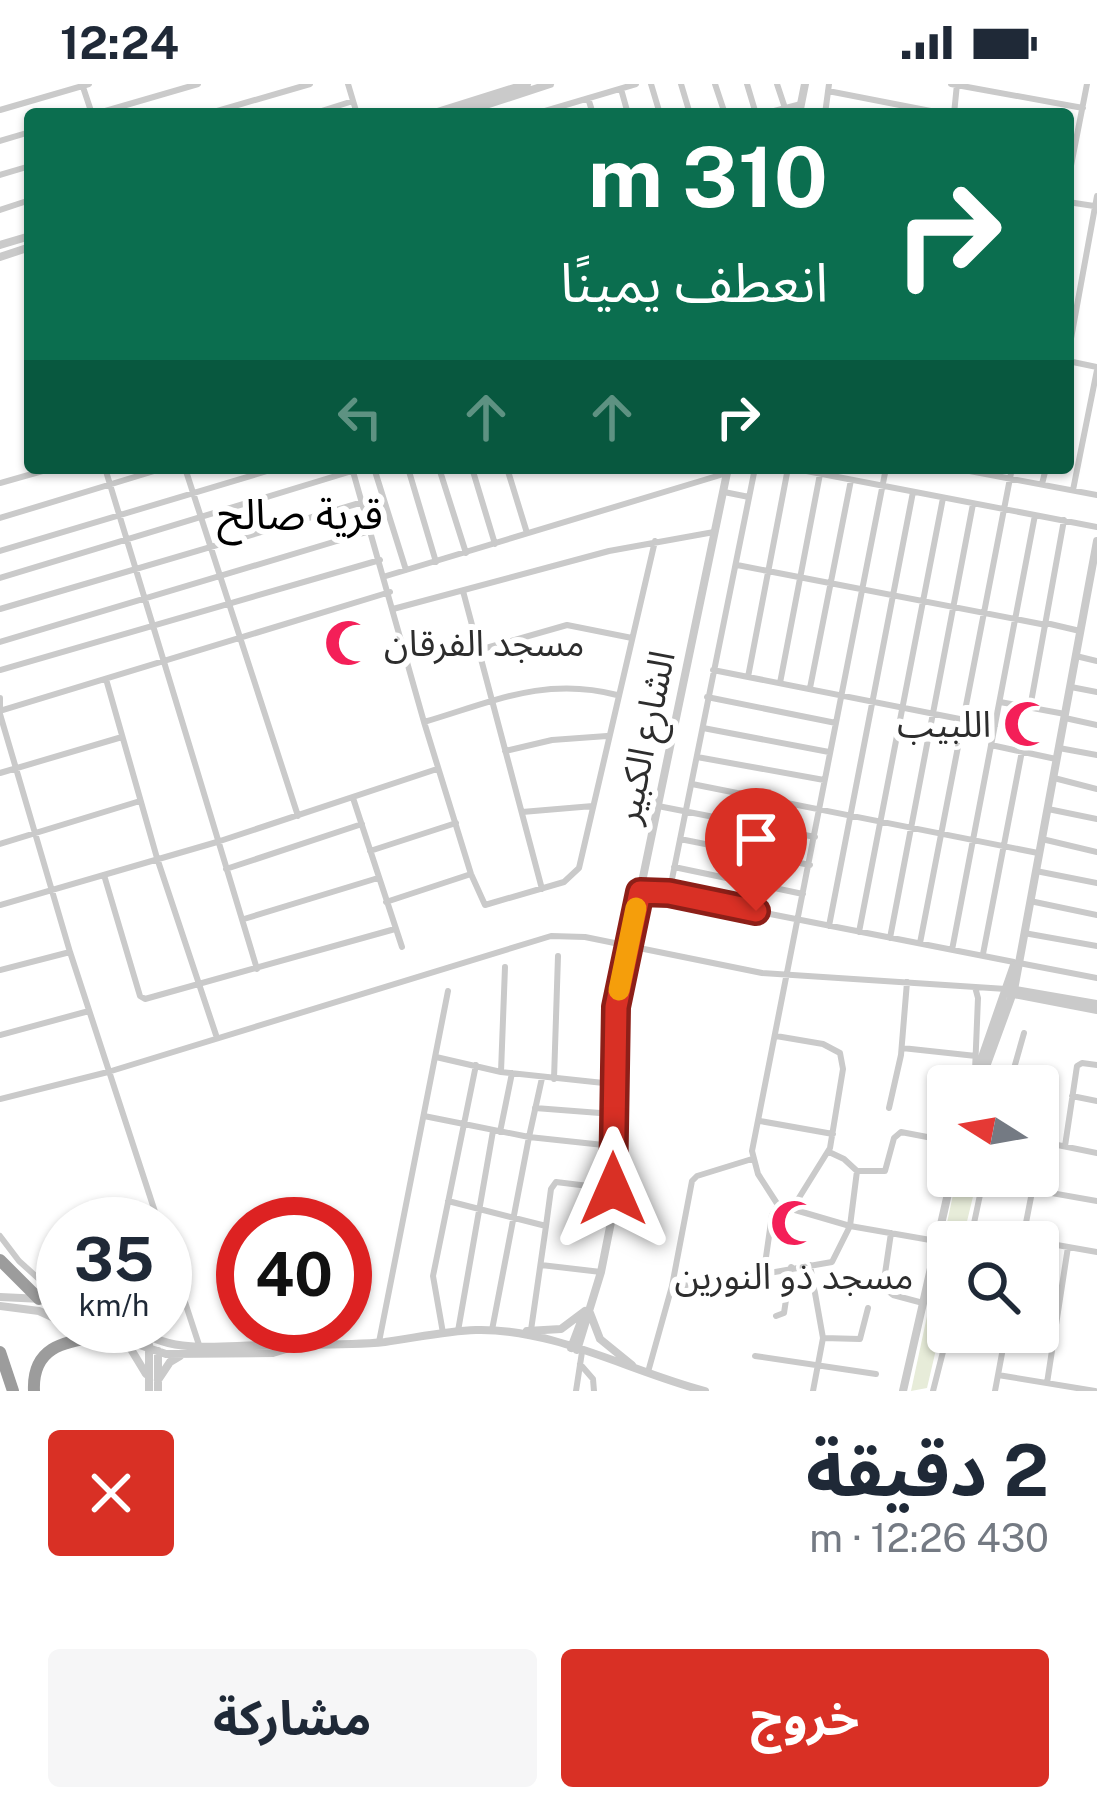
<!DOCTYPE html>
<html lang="ar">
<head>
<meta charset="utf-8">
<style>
	body { margin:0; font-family:"Public Sans","Noto Sans Arabic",sans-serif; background:#f6f6f7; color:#1f2937; direction:rtl; height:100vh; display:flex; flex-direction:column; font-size:45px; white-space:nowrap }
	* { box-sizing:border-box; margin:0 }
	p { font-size:39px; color:#747a83 }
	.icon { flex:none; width:66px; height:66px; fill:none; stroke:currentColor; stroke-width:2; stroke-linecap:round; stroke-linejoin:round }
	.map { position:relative; height:1307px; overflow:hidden; direction:ltr }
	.side { display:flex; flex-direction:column; background:#fff; flex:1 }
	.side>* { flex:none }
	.guide { position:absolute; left:24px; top:24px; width:1050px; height:366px; border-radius:12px; box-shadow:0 3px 9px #0004; direction:rtl; background:#0b6e4f; color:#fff; overflow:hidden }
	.needle { width:78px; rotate:281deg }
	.tools { position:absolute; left:927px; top:981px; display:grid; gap:24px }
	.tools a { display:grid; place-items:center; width:132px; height:132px; border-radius:12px; background:#fff; box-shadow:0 3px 9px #0004; font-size:60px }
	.speed { position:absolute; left:36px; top:1113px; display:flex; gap:24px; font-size:60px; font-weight:700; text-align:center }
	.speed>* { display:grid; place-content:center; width:156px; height:156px; border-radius:50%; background:#fff; box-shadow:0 3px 9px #0004; line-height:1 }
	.speed small { font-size:30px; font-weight:400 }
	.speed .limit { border:18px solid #d22; background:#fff; color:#111 }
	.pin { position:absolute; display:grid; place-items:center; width:102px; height:102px; color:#fff; margin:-123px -51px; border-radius:50% 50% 50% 0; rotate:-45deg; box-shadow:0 0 12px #0007 }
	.pin .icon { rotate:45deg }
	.me { position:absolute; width:132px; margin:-66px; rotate:0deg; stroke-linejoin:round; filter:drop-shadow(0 0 9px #0008) }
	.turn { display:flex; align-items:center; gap:42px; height:252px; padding:0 48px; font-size:54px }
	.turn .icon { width:156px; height:156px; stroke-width:2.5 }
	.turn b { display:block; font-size:84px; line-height:102px }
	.lanes { display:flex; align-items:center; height:114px; padding:0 48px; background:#0003; justify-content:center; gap:60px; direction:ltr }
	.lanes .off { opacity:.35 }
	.round { display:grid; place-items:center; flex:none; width:126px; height:126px; border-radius:12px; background:#f6f6f7 }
	.overview { display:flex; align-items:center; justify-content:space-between; height:204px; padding:0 48px }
	h1 { font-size:72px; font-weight:700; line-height:90px }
	.action { display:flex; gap:24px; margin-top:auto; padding:24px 48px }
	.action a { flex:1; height:138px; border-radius:12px; background:#d93025; color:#fff; font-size:48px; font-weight:700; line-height:138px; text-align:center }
	.action a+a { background:#f6f6f7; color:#1f2937 }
	.status { display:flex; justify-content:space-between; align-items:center; height:84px; padding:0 60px; background:#fff; direction:ltr }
	.status svg { height:33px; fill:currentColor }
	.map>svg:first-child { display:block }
</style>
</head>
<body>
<div class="status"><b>12:24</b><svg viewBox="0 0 49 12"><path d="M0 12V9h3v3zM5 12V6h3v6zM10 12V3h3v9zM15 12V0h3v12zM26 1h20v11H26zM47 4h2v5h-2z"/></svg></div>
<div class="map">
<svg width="1097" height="1307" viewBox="0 0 1097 1307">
	<rect width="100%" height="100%" fill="#fff"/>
	<path fill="#e7ecd9" d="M 957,1092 L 978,1092 L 962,1158 L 948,1158 L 948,1214 L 927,1304 L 911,1307 Z"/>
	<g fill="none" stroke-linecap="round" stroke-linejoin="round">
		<path stroke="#cacaca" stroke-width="6" d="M 82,0 L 92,30
			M 348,0 L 357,30
			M 651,0 L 660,30
			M 681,0 L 690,30
			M 715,0 L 725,30
			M 747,0 L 756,30
			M 777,0 L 785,24
			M 951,0 L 1083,24
			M 621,5 L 628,30
			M 828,7 L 946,30
			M 588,14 L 593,30
			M 0,26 L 89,0
			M 95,30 L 198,0
			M 207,30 L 310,0
			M 312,30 L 353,17
			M 535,30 L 636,0
			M 762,30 L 801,20
			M 825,30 L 829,0
			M 954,30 L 957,0
			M 0,57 L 30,48
			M 0,91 L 30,82
			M 1068,97 L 1087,0
			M 1068,118 L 1094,122
			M 0,126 L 30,116
			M 1068,271 L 1097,112
			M 1068,277 L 1097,283
			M 105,384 C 157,551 206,718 257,885
			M 185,384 L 298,732
			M 352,384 L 424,638 L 471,790 L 485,821 L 564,798 L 579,784 L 655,457
			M 374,384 L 406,486
			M 408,384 L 436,478
			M 439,384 L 466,469
			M 472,384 L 495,460
			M 507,384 L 527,449
			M 755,384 L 669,810 L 1014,878
			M 791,384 L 1097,443
			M 886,384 L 752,1067 L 758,1090 L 778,1121 L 850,1142 L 936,1157
			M 954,384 L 1097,411
			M 0,399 L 53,384
			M 1042,400 L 1046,384
			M 1073,406 L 1097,286
			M 724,408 L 749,413
			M 0,434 L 164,384
			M 0,467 L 277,384
			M 737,481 L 1046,541
			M 386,492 L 727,389
			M 0,494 L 352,387
			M 463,507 L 542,805
			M 0,525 L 363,418
			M 393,525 L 609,467 L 714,448
			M 1046,539 L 1080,547
			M 0,558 L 370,447
			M 479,566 L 567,541 L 632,554
			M 1076,572 L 1097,577
			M 0,586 L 380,476
			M 713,586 L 995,642
			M 748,593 L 788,384
			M 106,595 L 157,774 L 216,951
			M 780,599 L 820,390
			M 1071,603 L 1097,608
			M 810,604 L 851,396
			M 707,613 L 836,639
			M 0,614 L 0,622
			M 1000,618 L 1065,630
			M 1030,624 L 1064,436
			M 0,627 L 390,508
			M 0,630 L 70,868 L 159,1140
			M 1065,634 L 1097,641
			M 424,638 C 492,618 545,592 617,611
			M 703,644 L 829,668
			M 991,661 L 1056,675
			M 1059,664 L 1097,671
			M 505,667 L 552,656 L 607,652
			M 697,673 L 824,696
			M 0,689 L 122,653
			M 1054,694 L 1097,705
			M 692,700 L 1038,769
			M 353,714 L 402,863
			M 658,722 L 815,753
			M 1048,725 L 1097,735
			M 522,728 L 593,722
			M 680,755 L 810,781
			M 1042,755 L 1097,768
			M 0,760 L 140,717
			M 370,767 L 456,739
			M 674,783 L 803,810
			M 226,785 L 362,740
			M 1036,787 L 1097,799
			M 104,791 L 140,912 L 145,915 L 395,845
			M 640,808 L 669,809
			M 1030,817 L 1097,831
			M 386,818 L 471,790
			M 0,821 L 217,758 L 437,685
			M 244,835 L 378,794
			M 829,842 L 913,408
			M 859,848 L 943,414
			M 1024,849 L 1097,862
			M 890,854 L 973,420
			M 920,859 L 1012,384
			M 952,866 L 1035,431
			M 983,870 L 1022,667
			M 1019,879 L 1097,894
			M 0,886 L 70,868
			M 975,903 L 978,914 L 975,987
			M 0,951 L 89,927
			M 776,952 L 823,960 L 840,969 L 843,985 L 830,1064 L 792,1125
			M 902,964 L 976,972
			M 436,973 L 501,988 L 613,1000
			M 501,988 L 505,883
			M 542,994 L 529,1053 L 613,1062
			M 554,995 L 558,872
			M 1009,1002 L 1024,949
			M 1072,1012 L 1097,1017
			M 0,1015 L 108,988 L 551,852 L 585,853 L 762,889 L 1006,905
			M 535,1024 L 613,1030
			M 889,1024 L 901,971 L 907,898
			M 424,1032 L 464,1040 L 476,981
			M 760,1037 L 833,1050
			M 500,1048 L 512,989
			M 1038,1057 L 1097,1069
			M 1065,1062 L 1077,982 L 1082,979 L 1097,981
			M 829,1068 L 844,1075 L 857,1087
			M 983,1097 L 1097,1117
			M 448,1117 L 546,1142 L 531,1246
			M 546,1142 L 551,1105 L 556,1098 L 613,1105
			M 891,1149 L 883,1203 L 893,1211 L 923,1219
			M 0,1152 L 19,1177 L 60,1214
			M 1023,1154 L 1032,1108
			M 1023,1155 L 1097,1168
			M 165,1157 L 201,1267
			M 970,1158 L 984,1092
			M 541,1181 L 601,1188
			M 810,1181 L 823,1254 L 813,1307
			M 764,1187 L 772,1131 L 778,1121
			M 672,1202 L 701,1201 L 832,1178 L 850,1142 L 857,1087 L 885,1087 L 894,1054 L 901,1048 L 948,1057
			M 776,1232 L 784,1229 L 791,1183
			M 458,1247 L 493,1047
			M 443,1249 L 433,1192 L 464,1040 L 529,1053 L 492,1246
			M 823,1254 L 860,1255 L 868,1224
			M 379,1258 L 448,907
			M 755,1272 L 876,1290
			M 580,1280 L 593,1295 L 594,1307
			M 648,1288 L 672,1202 L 692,1097 L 697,1092 L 752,1075
			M 998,1291 L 1095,1307
			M 1047,1299 L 1068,1163
			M 576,1307 L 582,1268
			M 933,1307 L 948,1248
			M 995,1307 L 1006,1248"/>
		<path stroke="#cacaca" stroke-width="8" d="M 431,30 L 527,0
			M 458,30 L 550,0
			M 799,30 L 805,0
			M 0,161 L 30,152
			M 0,173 L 30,163
			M 1010,905 L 1097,920
			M 1008,909 L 1097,926
			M 972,1002 L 1014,881
			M 979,1002 L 1014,906 L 1097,457
			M 42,1197 L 63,1206
			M 0,1213 L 63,1216
			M 0,1222 L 39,1227 L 63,1238
			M 590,1229 L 600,1255 L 632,1281
			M 72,1242 L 92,1251 L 125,1256 L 166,1270 L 273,1269 L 286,1265
			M 133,1242 C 171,1272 221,1261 266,1261 C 305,1260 345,1262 385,1258 C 415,1254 445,1247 476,1246 C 554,1244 631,1288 705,1307
			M 527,1247 L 561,1245 L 585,1227
			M 126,1257 L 146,1290
			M 571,1264 L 582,1235
			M 577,1266 L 601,1188 L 612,1133 L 616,923 L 728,384
			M 158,1296 L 170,1278 L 180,1272
			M 149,1307 L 149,1261
			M 158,1307 L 158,1267
			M 903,1307 L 952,1092"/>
		<path stroke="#9c9c9c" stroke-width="12" d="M 0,1176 L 39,1215
			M 0,1268 L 13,1307
			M 34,1307 C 32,1264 63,1257 98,1253"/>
	</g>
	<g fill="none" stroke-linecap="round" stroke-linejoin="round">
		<defs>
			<path id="route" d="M 613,1105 L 616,923 L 640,808 L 669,809 L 756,827"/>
		</defs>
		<use href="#route" stroke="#8d1f18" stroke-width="30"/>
		<use href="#route" stroke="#d93025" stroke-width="21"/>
		<path stroke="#f59e0b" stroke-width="21" d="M 619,906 L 636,824"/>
	</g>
	<defs>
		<symbol id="mosque-bare" viewBox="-9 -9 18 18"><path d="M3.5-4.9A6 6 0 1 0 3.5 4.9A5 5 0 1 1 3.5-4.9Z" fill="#f41f58" stroke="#fff" stroke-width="2.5" paint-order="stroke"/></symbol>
	</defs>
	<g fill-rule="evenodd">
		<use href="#mosque-bare" x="315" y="526" width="66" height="66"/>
		<use href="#mosque-bare" x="994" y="607" width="66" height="66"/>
		<use href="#mosque-bare" x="761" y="1106" width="66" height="66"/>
	</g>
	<g text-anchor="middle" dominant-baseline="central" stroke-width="12" stroke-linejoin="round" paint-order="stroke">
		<g font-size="36" fill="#2d2d2d" stroke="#fff" text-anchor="start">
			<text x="384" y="559">مسجد الفرقان</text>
			<text x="991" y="640" text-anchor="end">اللبيب</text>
			<text x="794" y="1192" text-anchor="middle">مسجد ذو النورين</text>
		</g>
		<g font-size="36" fill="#2d2d2d" stroke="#fff">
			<text transform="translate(644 653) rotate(-78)">الشارع الكبير</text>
		</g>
		<g font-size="42" fill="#000" stroke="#fff">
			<text x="300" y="429">قرية صالح</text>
		</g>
	</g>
</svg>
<div class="tools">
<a><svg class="needle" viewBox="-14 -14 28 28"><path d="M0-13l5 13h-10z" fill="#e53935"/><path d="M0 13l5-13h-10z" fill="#747a83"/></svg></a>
<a><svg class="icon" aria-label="search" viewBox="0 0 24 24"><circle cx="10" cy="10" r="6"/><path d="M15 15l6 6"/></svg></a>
</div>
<div class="speed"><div>35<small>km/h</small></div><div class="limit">40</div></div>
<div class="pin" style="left:756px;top:827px;background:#d93025"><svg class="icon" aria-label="arrive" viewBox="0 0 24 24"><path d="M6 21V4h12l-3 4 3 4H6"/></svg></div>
<svg class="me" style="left:613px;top:1105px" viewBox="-20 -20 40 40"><path d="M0-17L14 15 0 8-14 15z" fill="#d93025" stroke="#fff" stroke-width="4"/></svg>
<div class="guide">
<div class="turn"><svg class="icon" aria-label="right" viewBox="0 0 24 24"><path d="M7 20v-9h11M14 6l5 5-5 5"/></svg><div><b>310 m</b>انعطف يمينًا</div></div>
<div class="lanes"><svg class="icon off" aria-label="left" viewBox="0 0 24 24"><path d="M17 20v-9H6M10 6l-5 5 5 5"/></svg><svg class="icon off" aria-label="ahead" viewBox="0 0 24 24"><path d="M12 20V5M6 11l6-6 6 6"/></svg><svg class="icon off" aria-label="ahead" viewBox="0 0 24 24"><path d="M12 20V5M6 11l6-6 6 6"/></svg><svg class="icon" aria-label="right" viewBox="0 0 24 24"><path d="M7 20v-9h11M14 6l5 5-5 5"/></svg></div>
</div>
</div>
<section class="side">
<div class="overview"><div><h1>2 دقيقة</h1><p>430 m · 12:26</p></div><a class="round" style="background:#d93025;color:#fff"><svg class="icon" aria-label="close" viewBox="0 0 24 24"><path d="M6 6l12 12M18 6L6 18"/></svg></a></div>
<div class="action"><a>خروج</a><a>مشاركة</a></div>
</section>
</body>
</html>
